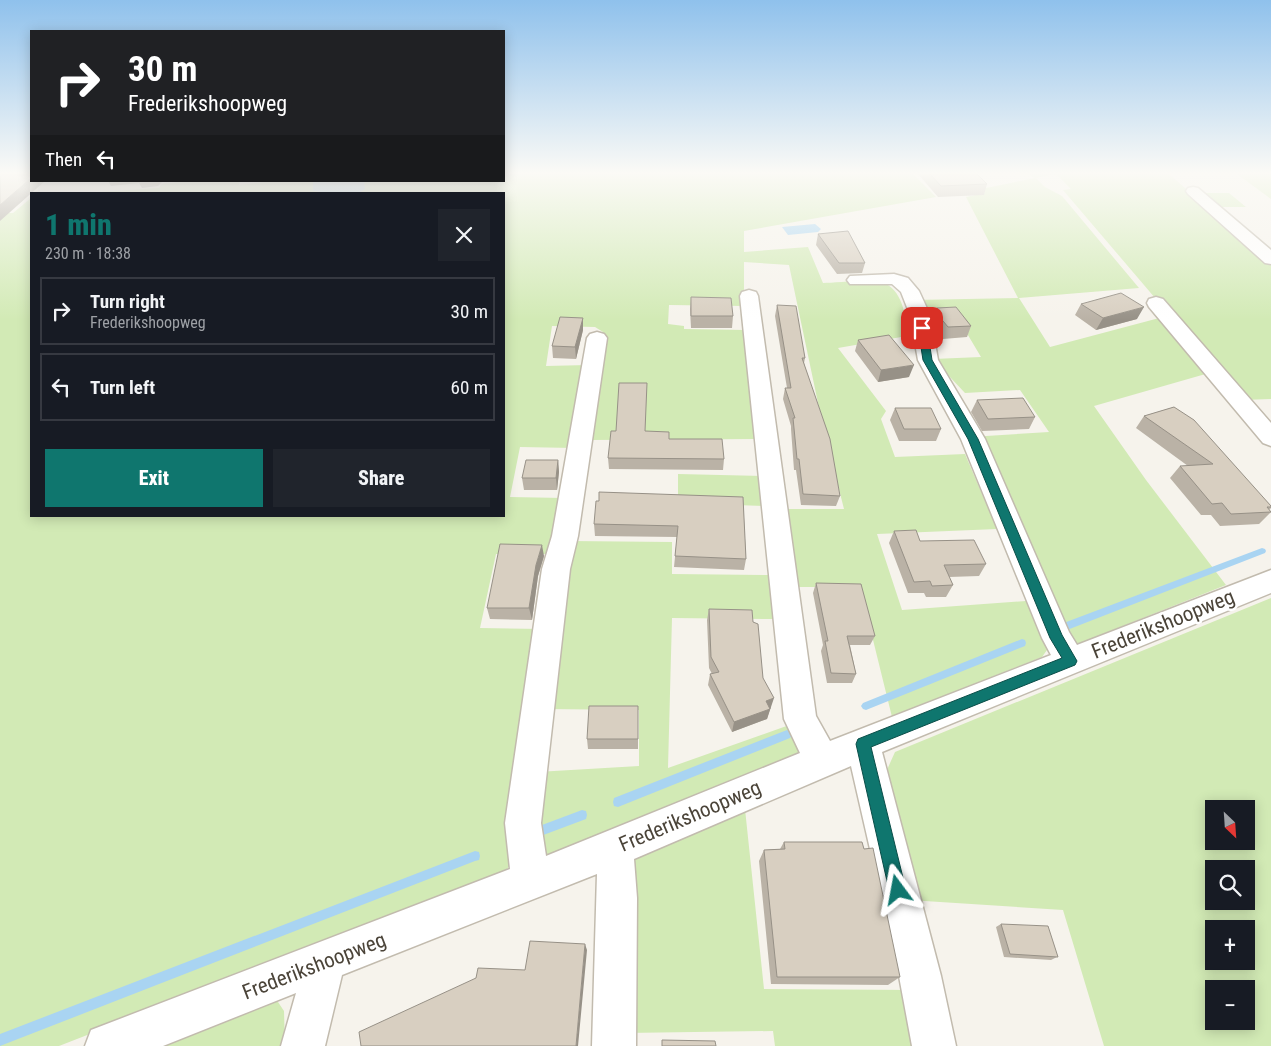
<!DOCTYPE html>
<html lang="en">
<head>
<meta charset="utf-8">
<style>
	body { margin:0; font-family:"Roboto Condensed",sans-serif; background:#20242c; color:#f1f3f6; height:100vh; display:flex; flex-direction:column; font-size:19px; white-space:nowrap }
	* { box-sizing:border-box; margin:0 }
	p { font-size:16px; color:#9ea1a6 }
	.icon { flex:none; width:28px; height:28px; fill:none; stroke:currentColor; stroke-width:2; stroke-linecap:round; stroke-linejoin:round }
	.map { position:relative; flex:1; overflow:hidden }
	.sheet { position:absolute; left:30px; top:192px; width:475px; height:325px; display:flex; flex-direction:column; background:#171b24; border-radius:0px; box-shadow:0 2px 12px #0003 }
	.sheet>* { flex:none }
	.guide { position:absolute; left:30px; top:30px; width:475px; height:152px; border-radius:0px; box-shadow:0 2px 12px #0003; background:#202124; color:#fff; overflow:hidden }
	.needle { width:32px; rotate:155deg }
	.controls { position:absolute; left:1205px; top:800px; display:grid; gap:10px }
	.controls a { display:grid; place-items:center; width:50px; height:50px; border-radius:0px; background:#171b24; box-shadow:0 2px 12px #0003; font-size:25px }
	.pin { position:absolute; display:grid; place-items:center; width:42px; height:42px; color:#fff; margin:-21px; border-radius:10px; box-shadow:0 2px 8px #0006 }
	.me { position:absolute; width:55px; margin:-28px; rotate:347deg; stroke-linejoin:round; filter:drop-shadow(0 0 4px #0008) }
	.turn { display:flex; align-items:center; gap:18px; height:105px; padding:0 15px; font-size:22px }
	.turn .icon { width:65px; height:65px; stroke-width:2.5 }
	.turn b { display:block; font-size:35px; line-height:42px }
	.then { display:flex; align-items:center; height:48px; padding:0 15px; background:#0003; gap:10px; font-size:19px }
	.round { display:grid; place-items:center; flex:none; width:52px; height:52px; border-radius:0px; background:#20242c }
	.head { display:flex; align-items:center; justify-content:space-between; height:85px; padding:0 15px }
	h1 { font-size:30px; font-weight:800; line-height:38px; color:#0f766e }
	.button { display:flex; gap:10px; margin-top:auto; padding:10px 15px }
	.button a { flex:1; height:58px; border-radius:0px; background:#0f766e; color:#fff; font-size:20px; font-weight:800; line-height:58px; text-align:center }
	.button a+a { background:#20242c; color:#f1f3f6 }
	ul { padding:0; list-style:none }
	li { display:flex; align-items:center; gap:15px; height:68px; margin:0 10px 8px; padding:0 5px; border:2px solid #363941; border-radius:0px }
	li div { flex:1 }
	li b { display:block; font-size:19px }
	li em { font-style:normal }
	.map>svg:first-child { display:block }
</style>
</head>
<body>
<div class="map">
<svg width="1271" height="1046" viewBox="0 0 1271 1046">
	<rect width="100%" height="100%" fill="#f6f3ec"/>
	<path fill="#d2eab5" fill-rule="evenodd" d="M 504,174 L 913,174 L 936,197 L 744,231 L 744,252 L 808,247 L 823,283 C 837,283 875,278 886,284 C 903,292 907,320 907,336 L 838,348 L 886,411 L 881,419 L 895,457 L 965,454 L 997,529 L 877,534 L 902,610 L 1026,601 L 1046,642 L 1047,650 L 1042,657 L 892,717 L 860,587 L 790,587 L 780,509 L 844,509 L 822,422 L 789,265 L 744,262 L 744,306 L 669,305 L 668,324 L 684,326 L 684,329 L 746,330 L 756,439 L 589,440 L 603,332 L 595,327 L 552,326 L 546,366 L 588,365 L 574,448 L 520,447 L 510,497 L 564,498 L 554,554 L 496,554 L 480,628 L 542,629 L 515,858 L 507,869 L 495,876 L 59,1046 L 0,1046 L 0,213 L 13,213 L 31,198 L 31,516 L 504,516 L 504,194 L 357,194 L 364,189 L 364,181 L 504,181 Z
		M 1028,174 L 1055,174 L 1036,178 L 1045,187 L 1062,196 L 1139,288 L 1019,298 L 1050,347 L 1163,317 L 1209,373 L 1094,406 L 1146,480 L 1226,585 L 1075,645 L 970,437 L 1049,432 L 1020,390 L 965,393 L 933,359 L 981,357 L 956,315 L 922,316 L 914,300 L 1018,298 L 966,197 L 985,193 L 981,189 L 1035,178 Z
		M 1056,174 L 1169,174 L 1271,263 L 1271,399 L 1242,400 L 1063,190 L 1071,189 Z
		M 1237,174 L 1271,174 L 1271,199 Z
		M 186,181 L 240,181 L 239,185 L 271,181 L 313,181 L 314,191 L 323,192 L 69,194 L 159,188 L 162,184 Z
		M 1199,193 L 1229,193 L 1246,207 L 1216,207 Z
		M 678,474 L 763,476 L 766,506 L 678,503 Z
		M 569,541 L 672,542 L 672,574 L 768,575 L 774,619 L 672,618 L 668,768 L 795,723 L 801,752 L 790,760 L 549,856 L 540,857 L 537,772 L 639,766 L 639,710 L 545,709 Z
		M 1271,598 L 1271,1046 L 1104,1046 L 1063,910 L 909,900 L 886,772 L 895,752 ZM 1214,809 L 1246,809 L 1246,841 L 1214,841 ZM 1214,869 L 1246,869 L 1246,901 L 1214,901 ZM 1214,929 L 1246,929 L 1246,961 L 1214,961 ZM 1214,989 L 1246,989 L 1246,1021 L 1214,1021 Z
		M 745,809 L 764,989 L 914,990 L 924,1046 L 775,1046 L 773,1031 L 625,1033 L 624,857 Z
		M 265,1002 L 278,1002 L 284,1011 L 285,1046 L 161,1046 Z"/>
	<path fill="#a9d4f2" d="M 313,181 L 364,181 L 365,189 L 357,194 L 321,194 L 322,192 L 313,191 Z
		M 815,224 L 821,229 L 818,232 L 788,235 L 782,227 Z"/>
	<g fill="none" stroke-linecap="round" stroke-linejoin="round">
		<path fill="#a9d4f2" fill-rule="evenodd" d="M 1262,548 L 1265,549 L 1266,551 L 1265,553 L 1067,630 L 1064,631 L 1061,630 L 1060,627 L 1061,624 Z
			M 1022,639 L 1025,640 L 1026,643 L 1025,646 L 866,710 L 863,709 L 861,706 L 863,703 Z
			M 787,730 L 790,732 L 792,735 L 790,738 L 618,807 L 614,806 L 613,802 L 614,798 Z
			M 582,810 L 586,811 L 587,815 L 586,819 L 538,837 L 534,836 L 533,832 L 534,828 Z
			M 475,851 L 479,852 L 480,856 L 479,860 L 475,861 L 0,1046 L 0,1034 Z"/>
		<defs>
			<path id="minor" d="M 1193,187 L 1198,188 L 1271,250 L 1271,264 L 1265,263 L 1188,194 L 1186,191 L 1188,188 Z
				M 894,274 L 908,278 L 919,291 L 930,315 L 938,360 L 985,439 L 1069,632 L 1077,645 L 1271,570 L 1271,593 L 882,752 L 941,976 L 956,1046 L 912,1046 L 899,976 L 851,766 L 634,859 L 637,898 L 636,1046 L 592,1046 L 597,874 L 342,975 L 325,1046 L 281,1046 L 296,993 L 163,1046 L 85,1046 L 91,1030 L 510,869 L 505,823 L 542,569 L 552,536 L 587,338 L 590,334 L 597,332 L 604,334 L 607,338 L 578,536 L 570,569 L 541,823 L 546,856 L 800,753 L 784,719 L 740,296 L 742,292 L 749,290 L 756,292 L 758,296 L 816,716 L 830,741 L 1051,655 L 1042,638 L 961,439 L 918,360 L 910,315 L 901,292 L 892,284 L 850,284 L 847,280 L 850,276 Z
				M 1156,297 L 1163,299 L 1271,423 L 1271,446 L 1263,443 L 1149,307 L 1147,303 L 1149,299 Z"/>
		</defs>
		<use href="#minor" stroke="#c2bbae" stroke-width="3"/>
		<use href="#minor" fill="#fff" fill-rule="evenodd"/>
	</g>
	<path fill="#bab2a6" d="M 918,174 L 977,174 L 987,184 L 984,195 L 938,197 Z
		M 818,234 L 865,263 L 862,273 L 837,274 L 816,245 Z
		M 691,297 L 733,316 L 732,328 L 691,328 L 690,309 Z
		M 1081,304 L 1137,319 L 1096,330 L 1075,315 Z
		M 777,305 L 805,358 L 804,363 L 840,496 L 836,506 L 801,505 L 796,470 L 794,470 L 791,429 L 791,426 L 783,399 L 785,388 L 787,388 L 775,316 Z
		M 937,308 L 971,326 L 967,337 L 943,339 L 934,326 L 933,319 Z
		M 583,318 L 583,330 L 576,359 L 553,358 L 552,346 Z
		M 858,340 L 909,377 L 878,382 L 855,351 Z
		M 977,400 L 1035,417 L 1029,429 L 982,431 L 971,412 Z
		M 1174,407 L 1271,506 L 1271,508 L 1269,510 L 1271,512 L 1259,524 L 1220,526 L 1211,515 L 1201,515 L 1170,478 L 1180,466 L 1188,466 L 1136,428 L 1144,416 Z
		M 895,408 L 941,429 L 936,441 L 899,441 L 890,420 Z
		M 645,431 L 724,459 L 723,470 L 609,469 L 608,458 Z
		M 558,460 L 559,472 L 557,490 L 524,490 L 522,478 Z
		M 743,497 L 746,559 L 744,570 L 674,567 L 677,537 L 595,536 L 594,524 Z
		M 894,531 L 920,541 L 986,564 L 979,576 L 949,577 L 953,585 L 946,597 L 926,597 L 924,593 L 908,593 L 889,543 Z
		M 544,556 L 538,576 L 532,620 L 490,619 L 487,608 Z
		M 816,583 L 875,636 L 870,645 L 850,645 L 856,674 L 852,683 L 827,683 L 821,651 L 823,645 L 813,593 Z
		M 709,609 L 753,622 L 763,678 L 771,708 L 770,709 L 767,719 L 732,732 L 708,685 L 710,674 L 712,674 L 709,668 L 707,620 Z
		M 638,706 L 638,749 L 588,749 L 587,739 Z
		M 784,842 L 900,977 L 888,985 L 771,984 L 759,861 L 764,850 L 780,849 Z
		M 1001,924 L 1057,957 L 1051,960 L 1004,957 L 996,927 Z"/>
	<path fill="#979187" d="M 31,178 L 31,181 L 45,181 L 0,221 L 0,205 Z
		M 108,181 L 163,181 L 158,186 L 142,188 L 139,183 L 111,186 Z
		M 1144,307 L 1137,319 L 1096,330 L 1103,318 Z
		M 583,318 L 583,330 L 576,359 L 575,347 Z
		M 914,365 L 909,377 L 878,382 L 881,370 Z
		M 558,460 L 559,472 L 557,490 L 556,478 Z
		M 542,545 L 544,556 L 538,576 L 532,620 L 529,608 L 536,565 Z
		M 774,698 L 767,719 L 732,732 L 734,722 L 766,701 Z
		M 585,944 L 587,950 L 578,1046 L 576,1046 Z"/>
	<path fill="#d8cfc1" stroke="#979187" d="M 0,174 L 31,174 L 31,178 L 0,205 Z
		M 930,174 L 977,174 L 987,184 L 941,186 Z
		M 848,231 L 865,263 L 839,263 L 818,234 Z
		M 1121,293 L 1144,307 L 1103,318 L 1081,304 Z
		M 691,297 L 731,298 L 733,316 L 691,316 Z
		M 777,305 L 796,306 L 805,358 L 802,358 L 830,439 L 840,496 L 803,494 L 799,459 L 797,459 L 793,418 L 795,418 L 785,388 L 791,388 Z
		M 956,307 L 971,326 L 948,327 L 938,315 L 937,308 Z
		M 560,317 L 583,318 L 575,347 L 552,346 Z
		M 889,335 L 914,365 L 881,370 L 858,340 Z
		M 619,383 L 647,383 L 645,431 L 669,432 L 669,439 L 722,439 L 724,459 L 608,458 L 611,431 L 616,431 Z
		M 1023,398 L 1035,417 L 988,419 L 977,400 Z
		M 1174,407 L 1194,420 L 1271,506 L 1271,507 L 1267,507 L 1271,512 L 1231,514 L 1222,503 L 1212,504 L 1180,466 L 1213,464 L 1144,416 Z
		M 895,408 L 931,408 L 941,429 L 904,429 Z
		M 526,460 L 558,460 L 556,478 L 522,478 Z
		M 599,492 L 743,497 L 746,559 L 675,556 L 678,526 L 594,524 L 596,501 L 599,501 Z
		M 916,530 L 920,541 L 974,540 L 986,564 L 944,565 L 953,585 L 932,586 L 930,581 L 914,582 L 894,531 Z
		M 500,544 L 542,545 L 536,565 L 529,608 L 487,608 Z
		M 816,583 L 861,584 L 875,636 L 847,636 L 856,674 L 831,673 L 825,641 L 828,641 Z
		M 709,609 L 752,610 L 753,622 L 758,624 L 763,678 L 774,698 L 766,701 L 770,709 L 734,722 L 710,674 L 719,672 L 711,657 Z
		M 589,706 L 638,706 L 638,739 L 587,739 Z
		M 784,842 L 862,842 L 864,849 L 873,848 L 900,977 L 777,977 L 764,850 L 785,849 Z
		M 1001,924 L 1048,926 L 1058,957 L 1010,954 Z
		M 530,941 L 585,944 L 576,1046 L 361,1046 L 359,1032 L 476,978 L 478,968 L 525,970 Z
		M 662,1040 L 715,1041 L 716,1046 L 662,1046 Z"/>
	<linearGradient id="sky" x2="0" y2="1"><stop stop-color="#8fc1ec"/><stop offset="0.54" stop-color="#fbfaf6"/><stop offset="1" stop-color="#fbfaf6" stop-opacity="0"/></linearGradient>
	<rect width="1271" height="320" fill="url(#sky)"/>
	<path fill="#0f766e" stroke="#0a4d48" d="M 922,326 L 927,328 L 932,360 L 978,439 L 1062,635 L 1077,661 L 1075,665 L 871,747 L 906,890 L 904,896 L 898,898 L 892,896 L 889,890 L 856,744 L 858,739 L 1062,658 L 1050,638 L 968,439 L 923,360 L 918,328 Z"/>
	<g text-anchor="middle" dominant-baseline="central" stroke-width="5" stroke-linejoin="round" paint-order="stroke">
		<g font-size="21" fill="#4b4439" stroke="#fff">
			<text transform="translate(1163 624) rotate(-22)">Frederikshoopweg</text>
			<text transform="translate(690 816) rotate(-23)">Frederikshoopweg</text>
			<text transform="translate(314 966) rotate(-21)">Frederikshoopweg</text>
		</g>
	</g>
</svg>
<div class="controls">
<a><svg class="needle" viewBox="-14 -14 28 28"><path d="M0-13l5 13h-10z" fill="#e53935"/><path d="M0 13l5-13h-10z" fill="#9ea1a6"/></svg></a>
<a><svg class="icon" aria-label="search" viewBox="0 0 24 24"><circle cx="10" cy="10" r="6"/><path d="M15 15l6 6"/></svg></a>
<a>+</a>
<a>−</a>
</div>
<div class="pin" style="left:922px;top:328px;background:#d93025"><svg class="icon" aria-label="arrive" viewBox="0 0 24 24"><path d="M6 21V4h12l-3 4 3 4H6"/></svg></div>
<svg class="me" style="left:898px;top:890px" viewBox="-20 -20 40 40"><path d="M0-17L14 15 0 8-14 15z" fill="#0f766e" stroke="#fff" stroke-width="4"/></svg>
<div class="guide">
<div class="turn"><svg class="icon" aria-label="right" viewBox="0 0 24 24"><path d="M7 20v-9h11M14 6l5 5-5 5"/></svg><div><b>30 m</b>Frederikshoopweg</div></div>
<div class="then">Then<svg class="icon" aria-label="left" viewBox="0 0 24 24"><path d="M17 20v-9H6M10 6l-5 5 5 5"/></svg></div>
</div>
<section class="sheet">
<div class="head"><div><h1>1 min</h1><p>230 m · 18:38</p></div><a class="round"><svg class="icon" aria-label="close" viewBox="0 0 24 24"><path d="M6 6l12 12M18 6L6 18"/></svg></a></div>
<ul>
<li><svg class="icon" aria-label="right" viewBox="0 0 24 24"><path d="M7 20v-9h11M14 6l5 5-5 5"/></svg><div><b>Turn right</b><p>Frederikshoopweg</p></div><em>30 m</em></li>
<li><svg class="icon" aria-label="left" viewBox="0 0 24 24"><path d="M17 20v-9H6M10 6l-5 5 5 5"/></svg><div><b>Turn left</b></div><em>60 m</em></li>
</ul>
<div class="button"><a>Exit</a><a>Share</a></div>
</section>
</div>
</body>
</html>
